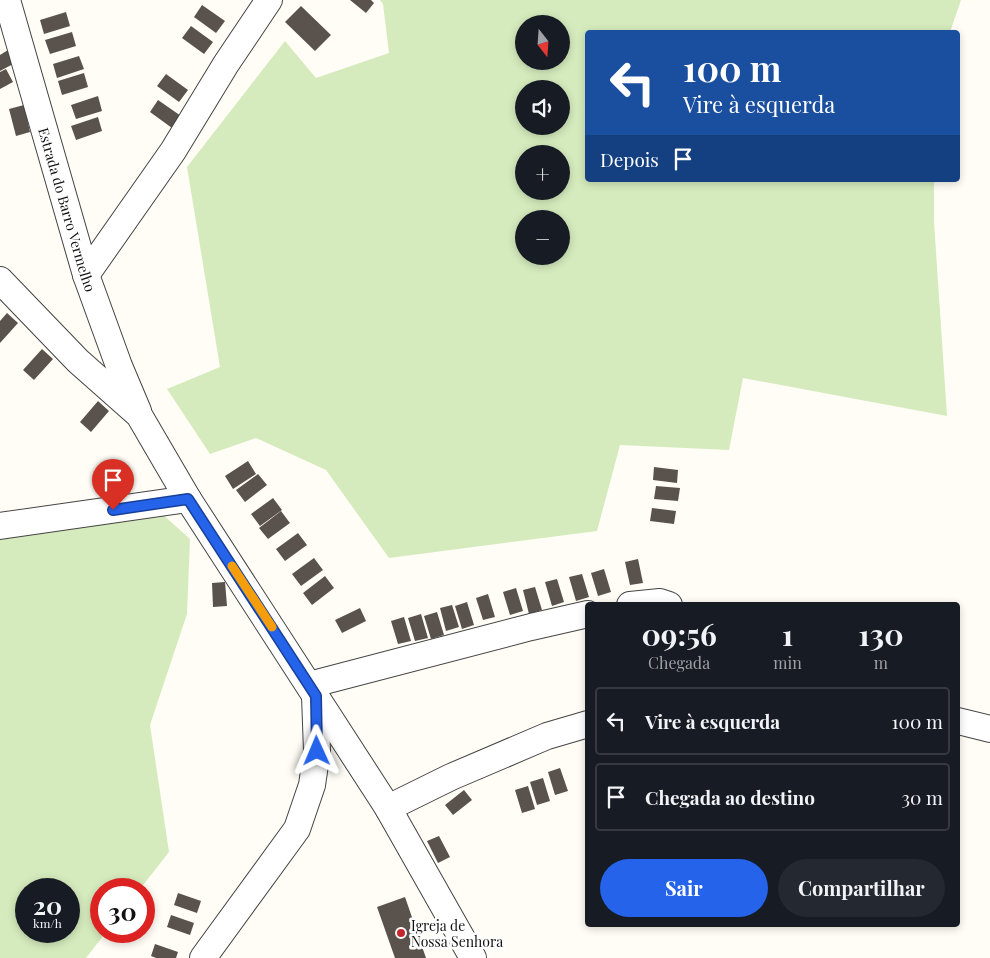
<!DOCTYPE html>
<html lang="pt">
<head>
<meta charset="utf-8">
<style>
	body { margin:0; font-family:"Playfair Display",serif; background:#242831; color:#f1f3f6; height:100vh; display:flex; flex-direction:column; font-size:19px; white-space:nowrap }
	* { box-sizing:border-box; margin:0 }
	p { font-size:16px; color:#9ea1a6 }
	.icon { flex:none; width:28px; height:28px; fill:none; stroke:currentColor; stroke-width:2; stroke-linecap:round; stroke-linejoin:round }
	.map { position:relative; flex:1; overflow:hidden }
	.drawer { position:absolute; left:585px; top:602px; width:375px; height:325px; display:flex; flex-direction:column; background:#171b24; border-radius:5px; box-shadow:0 2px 8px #0003 }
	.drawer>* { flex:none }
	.banner { position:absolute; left:585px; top:30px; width:375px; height:152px; border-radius:5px; box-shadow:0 2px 8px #0003; background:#1a4fa0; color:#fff; overflow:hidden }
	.needle { width:32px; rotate:163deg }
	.controls { position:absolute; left:515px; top:15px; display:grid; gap:10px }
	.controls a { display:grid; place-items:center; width:55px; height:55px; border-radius:50%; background:#171b24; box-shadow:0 2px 8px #0003; font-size:25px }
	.speed { position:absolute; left:15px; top:878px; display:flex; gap:10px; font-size:25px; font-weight:700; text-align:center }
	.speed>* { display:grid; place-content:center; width:65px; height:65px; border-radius:50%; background:#171b24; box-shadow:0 2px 8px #0003; line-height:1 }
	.speed small { font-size:12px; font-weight:400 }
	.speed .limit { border:8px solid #d22; background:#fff; color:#111 }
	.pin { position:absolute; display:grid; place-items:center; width:42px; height:42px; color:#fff; margin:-51px -21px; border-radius:50% 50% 50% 0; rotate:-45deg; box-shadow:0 0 5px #0007 }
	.pin .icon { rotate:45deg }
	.me { position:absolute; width:55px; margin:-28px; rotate:359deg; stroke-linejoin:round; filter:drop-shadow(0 0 4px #0008) }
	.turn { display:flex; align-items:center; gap:18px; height:105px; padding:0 15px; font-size:22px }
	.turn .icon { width:65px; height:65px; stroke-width:2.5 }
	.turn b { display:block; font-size:35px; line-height:42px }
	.then { display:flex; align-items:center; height:48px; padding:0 15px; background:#0003; gap:10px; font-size:19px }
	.eta { display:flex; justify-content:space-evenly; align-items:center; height:85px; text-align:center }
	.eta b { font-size:30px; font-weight:700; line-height:35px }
	.primary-button { display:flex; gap:10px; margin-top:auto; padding:10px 15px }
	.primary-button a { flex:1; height:58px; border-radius:30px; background:#2563eb; color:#fff; font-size:20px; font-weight:700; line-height:58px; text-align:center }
	.primary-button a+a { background:#242831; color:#f1f3f6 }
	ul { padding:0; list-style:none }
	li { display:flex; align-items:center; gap:15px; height:68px; margin:0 10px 8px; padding:0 5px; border:2px solid #363941; border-radius:5px }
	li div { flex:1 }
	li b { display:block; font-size:19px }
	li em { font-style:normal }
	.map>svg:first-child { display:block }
</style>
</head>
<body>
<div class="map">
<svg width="990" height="958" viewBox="0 0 990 958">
	<rect width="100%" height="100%" fill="#fffdf5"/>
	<path fill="#d5ebbd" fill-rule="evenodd" d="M 380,0 L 961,0 L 950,32 L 588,32 L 588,180 L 934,180 L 934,222 L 947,416 L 743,378 L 729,450 L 620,445 L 597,531 L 389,558 L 326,470 L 256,438 L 210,454 L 167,389 L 220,367 L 187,167 L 285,41 L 316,78 L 389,53 L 383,4 ZM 524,24 L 561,24 L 561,61 L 524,61 ZM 524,89 L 561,89 L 561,126 L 524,126 ZM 524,154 L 561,154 L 561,191 L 524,191 ZM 524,219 L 561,219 L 561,256 L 524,256 Z
		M 160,512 L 190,539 L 187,614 L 150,725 L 169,852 L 140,889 L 101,889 L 101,931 L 107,931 L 86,958 L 0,958 L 0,532 ZM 26,889 L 69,889 L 69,931 L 26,931 Z"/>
	<path fill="#5a524d" d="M 350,0 L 371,0 L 374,3 L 366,13 Z
		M 202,5 L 225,21 L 216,33 L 194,17 Z
		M 301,6 L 331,35 L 315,51 L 285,22 Z
		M 66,12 L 70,26 L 44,34 L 40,20 Z
		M 191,26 L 213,42 L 204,54 L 182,38 Z
		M 72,32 L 76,46 L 50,54 L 45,40 Z
		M 8,50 L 15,63 L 0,71 L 0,55 Z
		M 79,56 L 84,69 L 57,78 L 53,64 Z
		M 6,69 L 13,82 L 0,89 L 0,72 Z
		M 84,73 L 88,87 L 62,95 L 58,81 Z
		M 166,74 L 188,90 L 179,102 L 157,86 Z
		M 98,96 L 102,111 L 76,119 L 71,105 Z
		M 158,100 L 181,116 L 172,128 L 150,112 Z
		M 24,105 L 30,132 L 16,136 L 9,109 Z
		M 98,117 L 102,131 L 76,140 L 71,126 Z
		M 7,313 L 18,323 L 0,343 L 0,321 Z
		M 42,349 L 53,359 L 34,380 L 23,370 Z
		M 98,401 L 109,411 L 91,432 L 80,422 Z
		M 248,461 L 256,474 L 233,489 L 225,476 Z
		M 654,467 L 678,470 L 677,483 L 653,480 Z
		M 258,474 L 267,485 L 245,502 L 236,490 Z
		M 656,486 L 680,488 L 678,501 L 654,499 Z
		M 273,498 L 282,510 L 260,526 L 251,514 Z
		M 652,508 L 676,511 L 674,524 L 650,521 Z
		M 281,511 L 290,523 L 268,539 L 259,528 Z
		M 298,533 L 307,545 L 285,561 L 276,549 Z
		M 314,558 L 323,570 L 301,586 L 292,574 Z
		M 638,559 L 643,583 L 630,585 L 625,562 Z
		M 604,569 L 611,592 L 598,596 L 591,573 Z
		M 582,574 L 589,597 L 576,601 L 569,577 Z
		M 325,576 L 334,588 L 312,605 L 303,593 Z
		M 557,579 L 564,602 L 552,606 L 545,582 Z
		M 225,582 L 227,606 L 213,607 L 212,583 Z
		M 535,587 L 542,610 L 529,614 L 523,590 Z
		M 516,588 L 523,611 L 510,615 L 503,592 Z
		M 488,594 L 495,617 L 483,620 L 476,598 Z
		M 467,602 L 474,625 L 462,629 L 455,606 Z
		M 452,605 L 459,627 L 446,631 L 440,608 Z
		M 360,608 L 366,621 L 342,633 L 335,620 Z
		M 437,612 L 444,635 L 431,639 L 424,616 Z
		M 421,614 L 428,638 L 415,641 L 408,618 Z
		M 404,617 L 411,641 L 398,644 L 391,621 Z
		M 560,768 L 568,791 L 555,795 L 548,772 Z
		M 543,778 L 550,801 L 537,805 L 530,782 Z
		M 528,786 L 535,809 L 522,813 L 515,790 Z
		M 464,790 L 472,800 L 453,815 L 445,805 Z
		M 439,836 L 450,857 L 438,863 L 427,841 Z
		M 178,893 L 201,901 L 197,913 L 174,905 Z
		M 405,897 L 426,958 L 395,958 L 377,907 Z
		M 171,915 L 194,923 L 190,935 L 167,927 Z
		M 155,944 L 178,952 L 176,958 L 156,958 L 151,956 Z"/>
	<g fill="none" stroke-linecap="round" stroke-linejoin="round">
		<defs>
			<g id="minor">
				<path id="s1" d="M 7,0 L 86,275 L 119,366 L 138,411"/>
				<path d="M 86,275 L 173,151 L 226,64 L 269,0"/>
				<path d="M 0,280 L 78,361 L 139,415 L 188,499 L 388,808 L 473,958"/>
				<path d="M 0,526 L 188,499"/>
				<path d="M 630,605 L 660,602 L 669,605"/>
				<path d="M 309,685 L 531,627 L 588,614"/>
				<path d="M 958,721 L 990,729"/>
				<path d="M 388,808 L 451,777 L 547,736 L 588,724"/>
				<path d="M 203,958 L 297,829 L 312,785 L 317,751 L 315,696"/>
			</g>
		</defs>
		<use href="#minor" stroke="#444" stroke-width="28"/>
		<use href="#minor" stroke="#fff" stroke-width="26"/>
	</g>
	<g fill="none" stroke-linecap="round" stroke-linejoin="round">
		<defs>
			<path id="route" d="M 113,510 L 188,499 L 316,696 L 317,751"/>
		</defs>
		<use href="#route" stroke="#184099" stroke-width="12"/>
		<use href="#route" stroke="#2563eb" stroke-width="9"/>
		<path stroke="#f59e0b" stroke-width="9" d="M 232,566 L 272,627"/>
	</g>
	<circle fill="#c4262e" stroke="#fff" stroke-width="2" cx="401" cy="933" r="5"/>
	<g text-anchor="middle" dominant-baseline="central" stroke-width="5" stroke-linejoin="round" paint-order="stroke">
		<g font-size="14" fill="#111" stroke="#fff">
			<text stroke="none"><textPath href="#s1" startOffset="218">Estrada do Barro Vermelho</textPath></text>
		</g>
		<g font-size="14" fill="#111" stroke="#fff" text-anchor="start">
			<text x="411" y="925">Igreja de<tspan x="411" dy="16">Nossa Senhora</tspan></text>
		</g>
	</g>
</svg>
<div class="controls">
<a><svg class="needle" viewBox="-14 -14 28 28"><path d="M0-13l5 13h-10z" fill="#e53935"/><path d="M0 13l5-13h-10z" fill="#9ea1a6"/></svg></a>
<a><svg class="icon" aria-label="sound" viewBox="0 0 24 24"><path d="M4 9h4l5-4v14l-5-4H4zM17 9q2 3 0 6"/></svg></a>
<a>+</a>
<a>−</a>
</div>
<div class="speed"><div>20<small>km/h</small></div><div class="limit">30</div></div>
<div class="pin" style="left:113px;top:510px;background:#d93025"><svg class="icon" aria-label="arrive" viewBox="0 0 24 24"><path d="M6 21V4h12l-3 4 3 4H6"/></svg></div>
<svg class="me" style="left:317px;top:751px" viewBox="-20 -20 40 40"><path d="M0-17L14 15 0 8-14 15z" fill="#2563eb" stroke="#fff" stroke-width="4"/></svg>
<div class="banner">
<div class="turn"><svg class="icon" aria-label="left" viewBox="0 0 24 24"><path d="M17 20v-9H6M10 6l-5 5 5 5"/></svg><div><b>100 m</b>Vire à esquerda</div></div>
<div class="then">Depois<svg class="icon" aria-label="arrive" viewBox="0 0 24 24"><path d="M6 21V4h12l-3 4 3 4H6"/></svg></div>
</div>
<section class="drawer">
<div class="eta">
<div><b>09:56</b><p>Chegada</p></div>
<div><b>1</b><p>min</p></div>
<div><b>130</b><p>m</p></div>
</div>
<ul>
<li><svg class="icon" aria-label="left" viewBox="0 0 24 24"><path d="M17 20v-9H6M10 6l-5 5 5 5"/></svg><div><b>Vire à esquerda</b></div><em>100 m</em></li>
<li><svg class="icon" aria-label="arrive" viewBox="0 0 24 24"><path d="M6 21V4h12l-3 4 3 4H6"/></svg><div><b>Chegada ao destino</b></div><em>30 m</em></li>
</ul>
<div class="primary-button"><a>Sair</a><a>Compartilhar</a></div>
</section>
</div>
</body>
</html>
